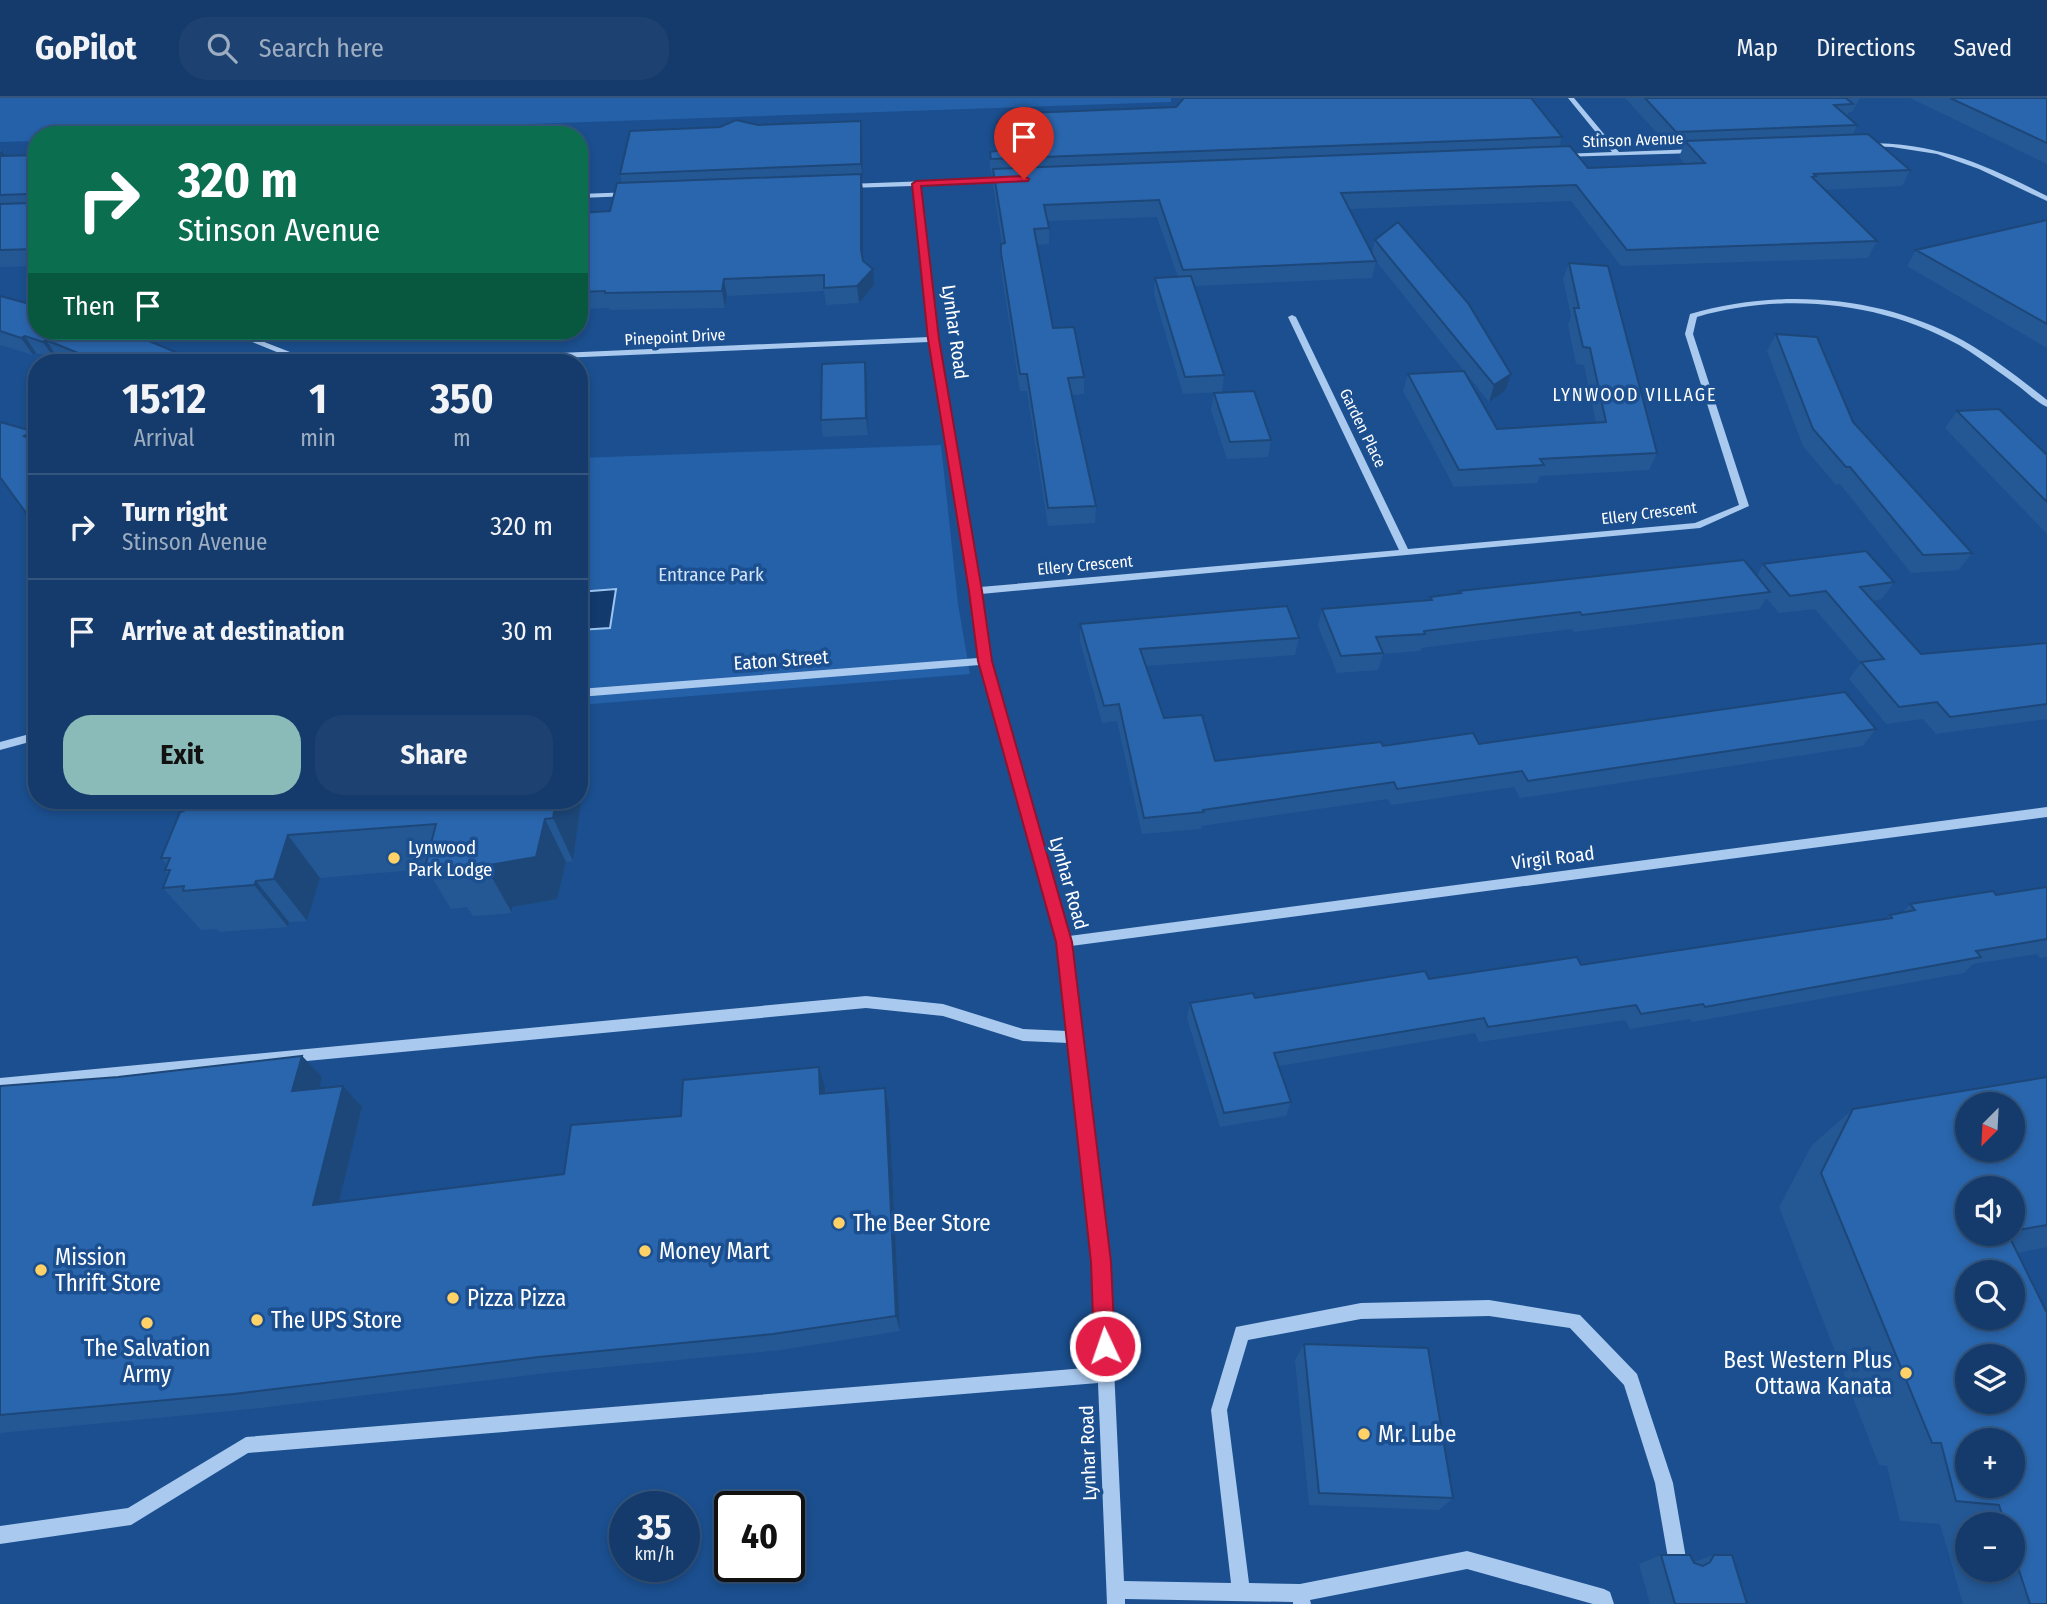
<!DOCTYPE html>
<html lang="en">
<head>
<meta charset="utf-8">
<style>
	body { margin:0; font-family:"Fira Sans Condensed",sans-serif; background:#1d4271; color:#f1f3f6; height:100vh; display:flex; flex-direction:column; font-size:26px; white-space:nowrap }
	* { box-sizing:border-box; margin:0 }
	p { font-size:23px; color:#9dadc1 }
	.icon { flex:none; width:38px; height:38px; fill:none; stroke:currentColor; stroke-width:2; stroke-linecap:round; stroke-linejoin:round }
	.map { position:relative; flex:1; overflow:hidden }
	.panel { position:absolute; left:28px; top:256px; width:560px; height:455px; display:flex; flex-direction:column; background:#143b6b; border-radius:28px; box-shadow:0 4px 10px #0003,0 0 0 2px #33557e }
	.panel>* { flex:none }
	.hud { position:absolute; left:28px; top:28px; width:560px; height:214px; border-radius:28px; box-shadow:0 4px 10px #0003,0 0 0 2px #33557e; background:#0b6e4f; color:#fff; overflow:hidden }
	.needle { width:46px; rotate:204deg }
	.tools { position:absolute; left:1955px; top:994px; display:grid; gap:14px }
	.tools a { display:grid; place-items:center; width:70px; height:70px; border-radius:50%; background:#143b6b; box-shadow:0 4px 10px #0003,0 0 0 2px #33557e; font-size:35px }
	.speed { position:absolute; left:609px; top:1393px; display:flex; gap:14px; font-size:35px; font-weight:700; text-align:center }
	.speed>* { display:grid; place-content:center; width:91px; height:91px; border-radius:50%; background:#143b6b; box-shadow:0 4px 10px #0003,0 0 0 2px #33557e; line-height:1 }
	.speed small { font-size:18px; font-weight:400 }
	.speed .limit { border:4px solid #111; border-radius:10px; background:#fff; color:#111 }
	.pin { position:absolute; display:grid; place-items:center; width:60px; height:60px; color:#fff; margin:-72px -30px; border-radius:50% 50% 50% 0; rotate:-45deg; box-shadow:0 0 7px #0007 }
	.pin .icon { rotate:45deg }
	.me { position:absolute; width:77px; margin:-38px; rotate:357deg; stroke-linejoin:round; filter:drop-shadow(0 0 5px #0008) }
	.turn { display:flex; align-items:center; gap:24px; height:147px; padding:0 35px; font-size:32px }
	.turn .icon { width:91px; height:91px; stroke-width:2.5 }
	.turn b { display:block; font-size:49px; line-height:60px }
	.then { display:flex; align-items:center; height:66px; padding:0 35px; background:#0003; gap:14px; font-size:26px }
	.eta { display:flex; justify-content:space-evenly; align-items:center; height:119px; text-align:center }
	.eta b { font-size:42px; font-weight:700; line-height:49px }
	.primary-button { display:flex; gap:14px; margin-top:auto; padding:14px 35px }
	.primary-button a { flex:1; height:80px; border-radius:28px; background:#8bbbb9; color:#111; font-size:28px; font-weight:700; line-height:80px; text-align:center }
	.primary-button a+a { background:#1d4271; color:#f1f3f6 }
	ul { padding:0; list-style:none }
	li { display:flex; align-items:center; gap:21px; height:105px; padding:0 35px; border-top:2px solid #33557e }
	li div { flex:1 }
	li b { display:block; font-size:26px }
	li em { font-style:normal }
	header { display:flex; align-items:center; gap:42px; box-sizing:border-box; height:98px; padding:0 35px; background:#143b6b; border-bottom:2px solid #33557e }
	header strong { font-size:33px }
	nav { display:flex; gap:38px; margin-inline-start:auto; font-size:24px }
	.search { width:490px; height:63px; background:#1d4271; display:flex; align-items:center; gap:18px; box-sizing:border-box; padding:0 24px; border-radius:28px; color:#9dadc1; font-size:26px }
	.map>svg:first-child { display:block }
</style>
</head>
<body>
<header>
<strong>GoPilot</strong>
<div class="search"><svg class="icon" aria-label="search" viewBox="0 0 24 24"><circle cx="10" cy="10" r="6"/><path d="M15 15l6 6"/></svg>Search here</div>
<nav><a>Map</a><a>Directions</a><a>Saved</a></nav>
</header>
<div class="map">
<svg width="2047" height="1506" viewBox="0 0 2047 1506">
	<rect width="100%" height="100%" fill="#1b4f8f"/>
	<path fill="#2461a8" d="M 0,0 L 1171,0 L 1171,4 L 213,37 L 37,37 L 37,43 L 0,44 Z
		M 941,347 L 958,506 L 970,576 L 579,607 L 579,360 Z"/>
	<path fill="#123a6d" stroke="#9cc4f0" stroke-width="2" d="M 616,491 L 610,530 L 579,532 L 579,494 Z"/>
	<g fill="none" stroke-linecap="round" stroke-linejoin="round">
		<path fill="#a9c9ee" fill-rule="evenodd" d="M 1568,0 L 1574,0 L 1619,54 L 1697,51 L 1700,53 L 1697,55 L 1560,59 L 1559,58 L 1562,56 L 1612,54 Z
			M 1866,45 C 1938,45 1984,66 2047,98 L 2047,103 L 1979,71 L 1937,56 L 1892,49 L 1864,48 L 1863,47 Z
			M 1008,80 L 1012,82 L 1011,84 L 920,87 L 937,241 L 980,489 L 1399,452 L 1288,219 L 1292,217 L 1296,219 L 1408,451 L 1695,425 L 1739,407 L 1685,236 L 1690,216 C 1780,190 1881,197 1964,243 C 1994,260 2020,281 2047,302 L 2047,309 C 2036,304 2027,294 2017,287 C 2001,275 1985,264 1969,253 C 1889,204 1786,193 1697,219 L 1693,236 L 1749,408 L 1700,430 L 981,496 L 989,563 L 1069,838 L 2047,709 L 2047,719 L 1071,848 L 1109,1164 L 1124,1483 L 1231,1485 L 1211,1312 L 1236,1229 L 1361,1205 L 1489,1202 L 1580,1217 L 1637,1276 L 1673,1385 L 1687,1466 L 1684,1472 L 1678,1475 L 1672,1472 L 1669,1466 L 1655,1385 L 1624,1287 L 1570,1230 L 1489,1218 L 1361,1221 L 1248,1242 L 1227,1312 L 1249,1485 L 1300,1486 L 1467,1453 L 1604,1491 L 1610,1494 L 1614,1506 L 1593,1506 L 1467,1471 L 1310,1502 L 1311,1506 L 1293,1506 L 1293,1504 L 1125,1501 L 1125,1506 L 1107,1506 L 1098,1285 L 248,1355 L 131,1427 L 0,1446 L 0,1428 L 128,1410 L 246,1339 L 1097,1269 L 1093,1164 L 1069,945 L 1023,943 L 943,918 L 866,910 L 0,992 L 0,980 L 866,898 L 943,906 L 1023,931 L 1067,933 L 1058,844 L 980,567 L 579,599 L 579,591 L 978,560 L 971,493 L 929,244 L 469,264 L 414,264 L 418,261 L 929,239 L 913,88 L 848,90 L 844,88 L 848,86 Z
			M 634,94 L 634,98 L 631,98 L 579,100 L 579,96 Z
			M 225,233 L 236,233 L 290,254 L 379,261 L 383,264 L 353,264 L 289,259 Z
			M 37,634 L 37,642 L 0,652 L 0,644 Z"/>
	</g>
	<path fill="#245895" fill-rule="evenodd" d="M 1625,0 L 1860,0 L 1852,14 L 1849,14 L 1847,18 L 1857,27 L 1853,37 L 1910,72 L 1902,88 L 1825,92 L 1877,143 L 1868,160 L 1621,168 L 1571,103 L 1349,111 L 1372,156 L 1375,142 L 1505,293 L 1489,304 L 1376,163 L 1372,180 L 1195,188 L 1224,277 L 1222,294 L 1183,296 L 1154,196 L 1155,180 L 1178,179 L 1157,119 L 1048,123 L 1049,130 L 1049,146 L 1037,147 L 1053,230 L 1084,279 L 1084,296 L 1072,297 L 1096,408 L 1095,425 L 1048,428 L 1027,293 L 1020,293 L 1001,172 L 1001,146 L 1002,146 L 993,87 L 993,77 L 991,77 L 990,69 L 990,54 L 1000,52 L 998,39 L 997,24 L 1027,23 L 1027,15 L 1562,39 L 1559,48 L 1588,70 L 1685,66 L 1679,59 L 1683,49 L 1670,49 Z
		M 1910,0 L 2047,0 L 2047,66 Z
		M 861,23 L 862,38 L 862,82 L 863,161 L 874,187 L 859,205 L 826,207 L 824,193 L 727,198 L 725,210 L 609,212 L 609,210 L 579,211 L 579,115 L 610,113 L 622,85 L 620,76 L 720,29 Z
		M 0,52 L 2,52 L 6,58 L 37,57 L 37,168 L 0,169 Z
		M 2047,122 L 2047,250 L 1907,168 L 1916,152 Z
		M 1569,165 L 1657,355 L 1649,372 L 1540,378 L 1537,385 L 1454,389 L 1403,293 L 1408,276 L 1497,331 L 1596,325 L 1584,267 L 1576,266 L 1568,227 L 1571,218 L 1563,181 Z
		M 0,198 L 197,263 L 198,264 L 71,264 L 57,259 L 54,260 L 36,255 L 33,257 L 0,247 Z
		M 1776,236 L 1853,324 L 1972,455 L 1959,472 L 1911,475 L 1840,386 L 1836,387 L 1803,348 L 1767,253 Z
		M 867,281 L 868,337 L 823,339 L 821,322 Z
		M 1214,295 L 1271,342 L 1268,359 L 1227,361 L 1211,312 Z
		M 1957,313 L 2047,357 L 2047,436 L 1945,330 Z
		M 1763,466 L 1894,484 L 1882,501 L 1873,503 L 1921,556 L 2047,545 L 2047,621 L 1936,636 L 1923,621 L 1886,626 L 1849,581 L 1861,565 L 1815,511 L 1779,515 L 1766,500 L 1760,511 L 1574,534 L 1572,531 L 1421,550 L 1420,553 L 1383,556 L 1378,572 L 1337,575 L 1318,528 L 1322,511 L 1429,502 L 1430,499 L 1459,495 L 1459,493 L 1757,478 Z
		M 1080,526 L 1299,540 L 1295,557 L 1146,568 L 1164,620 L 1215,663 L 1383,648 L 1479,646 L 1876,631 L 1863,648 L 1520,700 L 1514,689 L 1391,707 L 1388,701 L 1201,728 L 1201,731 L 1142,736 L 1117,623 L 1102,625 L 1080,543 Z
		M 584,682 L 573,763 L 566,764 L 557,801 L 512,809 L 512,815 L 473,818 L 467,809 L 451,811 L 427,771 L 320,780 L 307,823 L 289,824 L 288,829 L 220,834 L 217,831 L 201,832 L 163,790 L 168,776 L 165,772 L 167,767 L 161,760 L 184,713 L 192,705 Z
		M 2047,789 L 2047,859 L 2040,860 L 2037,856 L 1973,866 L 1964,875 L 1692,924 L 1690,921 L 1630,931 L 1625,922 L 1479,944 L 1475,935 L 1279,968 L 1291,1004 L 1286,1018 L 1220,1029 L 1187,920 L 1190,905 L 1255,900 L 1429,881 L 1581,867 L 1886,821 L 1890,817 L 1902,815 L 1910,806 L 1996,797 Z
		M 302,958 L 322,979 L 319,990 L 343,988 L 362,1009 L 339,1104 L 564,1076 L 681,1018 L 825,990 L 825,996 L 885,990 L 889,1010 L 900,1233 L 781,1252 L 555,1274 L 260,1310 L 0,1335 L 0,988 L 118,979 Z
		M 2047,979 L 2047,1149 L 2017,1155 L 2047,1506 L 1963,1506 L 1940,1426 L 1900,1423 L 1887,1368 L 1879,1367 L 1779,1109 L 1812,1047 L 1853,1011 ZM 2012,1090 L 2012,1136 L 1967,1136 ZM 1967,1426 L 2012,1426 L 2012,1472 L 1967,1472 Z
		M 1304,1246 L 1453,1400 L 1439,1412 L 1309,1407 L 1295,1262 Z
		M 1661,1457 L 1694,1464 L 1714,1457 L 1747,1506 L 1650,1506 L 1639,1466 Z"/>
	<path fill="#1d4779" d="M 861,23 L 862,38 L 863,82 L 861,66 Z
		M 2,52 L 11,68 L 0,66 L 0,54 Z
		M 861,76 L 863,92 L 863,168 L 861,152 Z
		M 873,171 L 874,187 L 859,205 L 857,188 Z
		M 724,181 L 727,198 L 725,210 L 722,193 Z
		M 25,238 L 36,255 L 33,257 L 21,240 Z
		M 46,242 L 57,259 L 54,260 L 43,244 Z
		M 865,264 L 867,281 L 868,337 L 866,320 Z
		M 1511,276 L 1505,293 L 1489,304 L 1494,287 Z
		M 32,333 L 37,340 L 37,355 L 24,338 Z
		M 579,670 L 584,682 L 573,763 L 553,720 L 556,702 L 579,702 Z
		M 545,721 L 566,764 L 557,801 L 512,809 L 512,815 L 488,773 L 489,767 Z
		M 288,737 L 320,780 L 307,823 L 274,781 Z
		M 256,783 L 289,824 L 288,829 L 254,787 Z
		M 302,958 L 322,979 L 313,1013 L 292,993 Z
		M 819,969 L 825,990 L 825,1017 L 820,996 Z
		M 343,988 L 362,1009 L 334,1125 L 313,1107 Z
		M 885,990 L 889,1010 L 900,1233 L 896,1218 Z"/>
	<path fill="#2a66ad" stroke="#1d4779" stroke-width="2" fill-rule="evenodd" d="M 1184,0 L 1531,0 L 1562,39 L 991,61 L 990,54 L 1002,52 L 997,24 L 1028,23 L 1027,15 L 1176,9 Z
		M 1645,0 L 1846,0 L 1853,6 L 1834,7 L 1857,27 L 1676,34 Z
		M 1950,0 L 2047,0 L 2047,45 Z
		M 736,22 L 758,27 L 861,23 L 861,66 L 620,76 L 630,33 L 720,29 Z
		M 1868,36 L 1910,72 L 1814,76 L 1816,78 L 1812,79 L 1877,143 L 1627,152 L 1576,87 L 1341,95 L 1376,163 L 1183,172 L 1159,102 L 1044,107 L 1049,130 L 1034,131 L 1053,230 L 1074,229 L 1084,279 L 1068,280 L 1096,408 L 1048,410 L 1027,276 L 1020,276 L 1001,155 L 1001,146 L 1005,145 L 993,71 L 1570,48 L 1588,70 L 1705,65 L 1685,43 Z
		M 37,57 L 37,151 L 0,152 L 0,106 L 29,105 L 27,96 L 0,97 L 0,58 Z
		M 861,76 L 861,152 L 863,163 L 873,171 L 857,188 L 824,190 L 824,177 L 724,181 L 722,193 L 605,195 L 605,193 L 579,194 L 579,115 L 610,113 L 617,85 Z
		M 2047,122 L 2047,226 L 1916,152 Z
		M 1398,124 L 1468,205 L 1511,276 L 1494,287 L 1375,142 Z
		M 1569,165 L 1608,168 L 1657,355 L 1540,361 L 1544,367 L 1459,372 L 1408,276 L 1464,273 L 1497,331 L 1606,324 L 1590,250 L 1583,249 L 1574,210 L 1579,210 Z
		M 1191,178 L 1224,277 L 1185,279 L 1155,180 Z
		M 0,198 L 37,208 L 37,233 L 119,233 L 137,238 L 197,263 L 195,264 L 100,264 L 46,242 L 43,244 L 25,238 L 21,240 L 0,233 Z
		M 1776,236 L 1817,239 L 1853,324 L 1972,455 L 1923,457 L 1850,369 L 1846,369 L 1813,331 Z
		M 865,264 L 866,320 L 821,322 L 822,266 Z
		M 1254,293 L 1271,342 L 1230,344 L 1214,295 Z
		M 1999,311 L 2047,357 L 2047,404 L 1957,313 Z
		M 0,324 L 32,333 L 24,338 L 37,344 L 37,430 L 0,379 Z
		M 1866,453 L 1894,484 L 1860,489 L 1921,556 L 2047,545 L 2047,606 L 1950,619 L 1937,604 L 1899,609 L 1861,564 L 1884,561 L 1826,493 L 1790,498 L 1763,466 Z
		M 1744,462 L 1770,494 L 1582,517 L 1580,514 L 1424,533 L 1425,536 L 1376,539 L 1383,555 L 1341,558 L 1322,511 L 1432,502 L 1430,499 L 1461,495 L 1459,493 Z
		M 1287,508 L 1299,540 L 1140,551 L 1164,620 L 1202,617 L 1215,663 L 1381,644 L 1383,648 L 1473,635 L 1479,646 L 1845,594 L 1876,631 L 1528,683 L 1522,673 L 1397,691 L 1394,684 L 1203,712 L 1204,714 L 1144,720 L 1119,606 L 1104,608 L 1080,526 Z
		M 193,702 L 556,702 L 553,720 L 545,721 L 536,759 L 489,767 L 488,773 L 448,776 L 442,766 L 425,769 L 436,726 L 288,737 L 274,781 L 256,783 L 254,787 L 229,789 L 183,793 L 184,788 L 163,790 L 170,772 L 165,772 L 170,760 L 161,760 L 180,714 L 184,713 L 188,705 L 192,705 Z
		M 2047,789 L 2047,841 L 1976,853 L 1981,859 L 1705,909 L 1703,906 L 1641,916 L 1636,907 L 1488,929 L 1484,920 L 1274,955 L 1291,1004 L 1224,1015 L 1190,905 L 1253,895 L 1255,900 L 1425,873 L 1429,881 L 1577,859 L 1581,867 L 1892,820 L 1890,817 L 1915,812 L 1910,806 L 1993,793 L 1996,797 Z
		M 302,958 L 292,993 L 343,988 L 313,1107 L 564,1076 L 571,1027 L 681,1018 L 683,982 L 819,969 L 820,996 L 885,990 L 896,1218 L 773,1236 L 539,1259 L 234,1296 L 0,1317 L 0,988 L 118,979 Z
		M 2047,979 L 2047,1127 L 2012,1133 L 2012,1090 L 1967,1090 L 1967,1136 L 2008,1136 L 2047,1215 L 2047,1506 L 2030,1506 L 2012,1451 L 2012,1426 L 2005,1426 L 1999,1407 L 1956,1403 L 1941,1345 L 1932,1345 L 1821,1075 L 1853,1011 ZM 1967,1006 L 2012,1006 L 2012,1052 L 1967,1052 ZM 1967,1174 L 2012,1174 L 2012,1220 L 1967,1220 ZM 1967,1258 L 2012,1258 L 2012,1304 L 1967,1304 ZM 1967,1342 L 2012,1342 L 2012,1388 L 1967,1388 Z
		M 1304,1246 L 1428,1250 L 1453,1400 L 1319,1395 Z
		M 1661,1457 L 1690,1457 L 1694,1465 L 1703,1468 L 1710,1464 L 1714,1457 L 1732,1457 L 1747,1506 L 1675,1506 Z"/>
	<path fill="#e11d48" stroke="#92132f" stroke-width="2" d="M 1024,78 L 1029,81 L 1028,83 L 921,88 L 939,241 L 982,493 L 992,563 L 1072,844 L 1111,1164 L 1115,1248 L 1112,1255 L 1105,1258 L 1097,1255 L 1094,1248 L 1091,1164 L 1056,844 L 978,563 L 969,493 L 928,241 L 912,86 L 916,83 Z"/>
	<g fill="#ffd166" stroke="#1b4f8f" stroke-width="2.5">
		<circle cx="394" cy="760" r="7"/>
		<circle cx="839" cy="1125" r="7"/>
		<circle cx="645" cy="1153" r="7"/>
		<circle cx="41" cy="1172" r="7"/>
		<circle cx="453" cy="1200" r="7"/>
		<circle cx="257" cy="1222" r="7"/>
		<circle cx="147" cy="1225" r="7"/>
		<circle cx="1906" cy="1275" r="7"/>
		<circle cx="1364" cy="1336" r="7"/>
	</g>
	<g text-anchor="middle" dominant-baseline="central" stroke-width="7" stroke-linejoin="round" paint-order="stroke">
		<g font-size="16" fill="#fff" stroke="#1b4f8f">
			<text transform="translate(1633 42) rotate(-2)">Stinson Avenue</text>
			<text transform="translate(675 239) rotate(-3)">Pinepoint Drive</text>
			<text transform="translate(1363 330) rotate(64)">Garden Place</text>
			<text transform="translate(1649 415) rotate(-7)">Ellery Crescent</text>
			<text transform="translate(1085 467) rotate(-5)">Ellery Crescent</text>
		</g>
		<g font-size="18" letter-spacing="2" fill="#fff" stroke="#1b4f8f">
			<text x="1635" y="297">LYNWOOD VILLAGE</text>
		</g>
		<g font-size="19" fill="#fff" stroke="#1b4f8f">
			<text transform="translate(955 234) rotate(82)">Lynhar Road</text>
			<text transform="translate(781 562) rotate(-4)">Eaton Street</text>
			<text transform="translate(1553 760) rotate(-7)">Virgil Road</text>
			<text transform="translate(1069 785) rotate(74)">Lynhar Road</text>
			<text transform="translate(1088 1355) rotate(-92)">Lynhar Road</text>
		</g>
		<g font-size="19" fill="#cfe3fa" stroke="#1b4f8f">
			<text x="711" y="476">Entrance Park</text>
		</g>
		<g font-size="19" fill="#fff" stroke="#1b4f8f" text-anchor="start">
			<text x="408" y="749">Lynwood<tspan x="408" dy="22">Park Lodge</tspan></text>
		</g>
		<g font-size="23" fill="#fff" stroke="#1b4f8f" text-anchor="start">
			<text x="853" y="1125">The Beer Store</text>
			<text x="659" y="1153">Money Mart</text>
			<text x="55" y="1159">Mission<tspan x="55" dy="26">Thrift Store</tspan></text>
			<text x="467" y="1200">Pizza Pizza</text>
			<text x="271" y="1222">The UPS Store</text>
			<text x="147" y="1250" text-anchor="middle">The Salvation<tspan x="147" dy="26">Army</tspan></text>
			<text x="1892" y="1262" text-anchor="end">Best Western Plus<tspan x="1892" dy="26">Ottawa Kanata</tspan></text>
			<text x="1378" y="1336">Mr. Lube</text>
		</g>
	</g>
</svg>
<div class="tools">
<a><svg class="needle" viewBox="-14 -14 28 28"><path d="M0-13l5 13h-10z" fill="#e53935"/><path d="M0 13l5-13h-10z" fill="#9dadc1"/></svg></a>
<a><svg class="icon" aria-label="sound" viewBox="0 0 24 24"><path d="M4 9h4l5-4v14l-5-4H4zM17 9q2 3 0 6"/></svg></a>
<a><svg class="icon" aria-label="search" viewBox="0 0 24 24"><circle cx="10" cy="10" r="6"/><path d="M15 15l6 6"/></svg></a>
<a><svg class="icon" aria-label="layers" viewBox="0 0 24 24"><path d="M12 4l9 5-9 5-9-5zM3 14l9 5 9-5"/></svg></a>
<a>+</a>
<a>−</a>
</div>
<div class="speed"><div>35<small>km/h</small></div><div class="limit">40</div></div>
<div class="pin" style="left:1024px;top:81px;background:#d93025"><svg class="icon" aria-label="arrive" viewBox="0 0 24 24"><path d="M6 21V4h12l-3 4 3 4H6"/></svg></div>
<svg class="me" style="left:1105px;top:1248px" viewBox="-20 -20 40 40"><circle r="17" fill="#e11d48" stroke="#fff" stroke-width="3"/><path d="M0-11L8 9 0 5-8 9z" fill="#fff"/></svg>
<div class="hud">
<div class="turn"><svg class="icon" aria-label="right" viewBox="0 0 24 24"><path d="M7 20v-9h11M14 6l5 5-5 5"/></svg><div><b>320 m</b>Stinson Avenue</div></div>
<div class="then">Then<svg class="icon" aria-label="arrive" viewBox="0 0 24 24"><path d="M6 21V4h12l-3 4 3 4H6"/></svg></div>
</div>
<section class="panel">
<div class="eta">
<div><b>15:12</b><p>Arrival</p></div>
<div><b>1</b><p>min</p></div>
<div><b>350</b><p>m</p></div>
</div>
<ul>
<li><svg class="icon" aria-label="right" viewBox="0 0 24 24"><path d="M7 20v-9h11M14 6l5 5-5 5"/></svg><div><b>Turn right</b><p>Stinson Avenue</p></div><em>320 m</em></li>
<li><svg class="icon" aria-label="arrive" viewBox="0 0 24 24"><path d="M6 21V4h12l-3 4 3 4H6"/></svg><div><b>Arrive at destination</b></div><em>30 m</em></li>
</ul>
<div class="primary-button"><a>Exit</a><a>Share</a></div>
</section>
</div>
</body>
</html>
